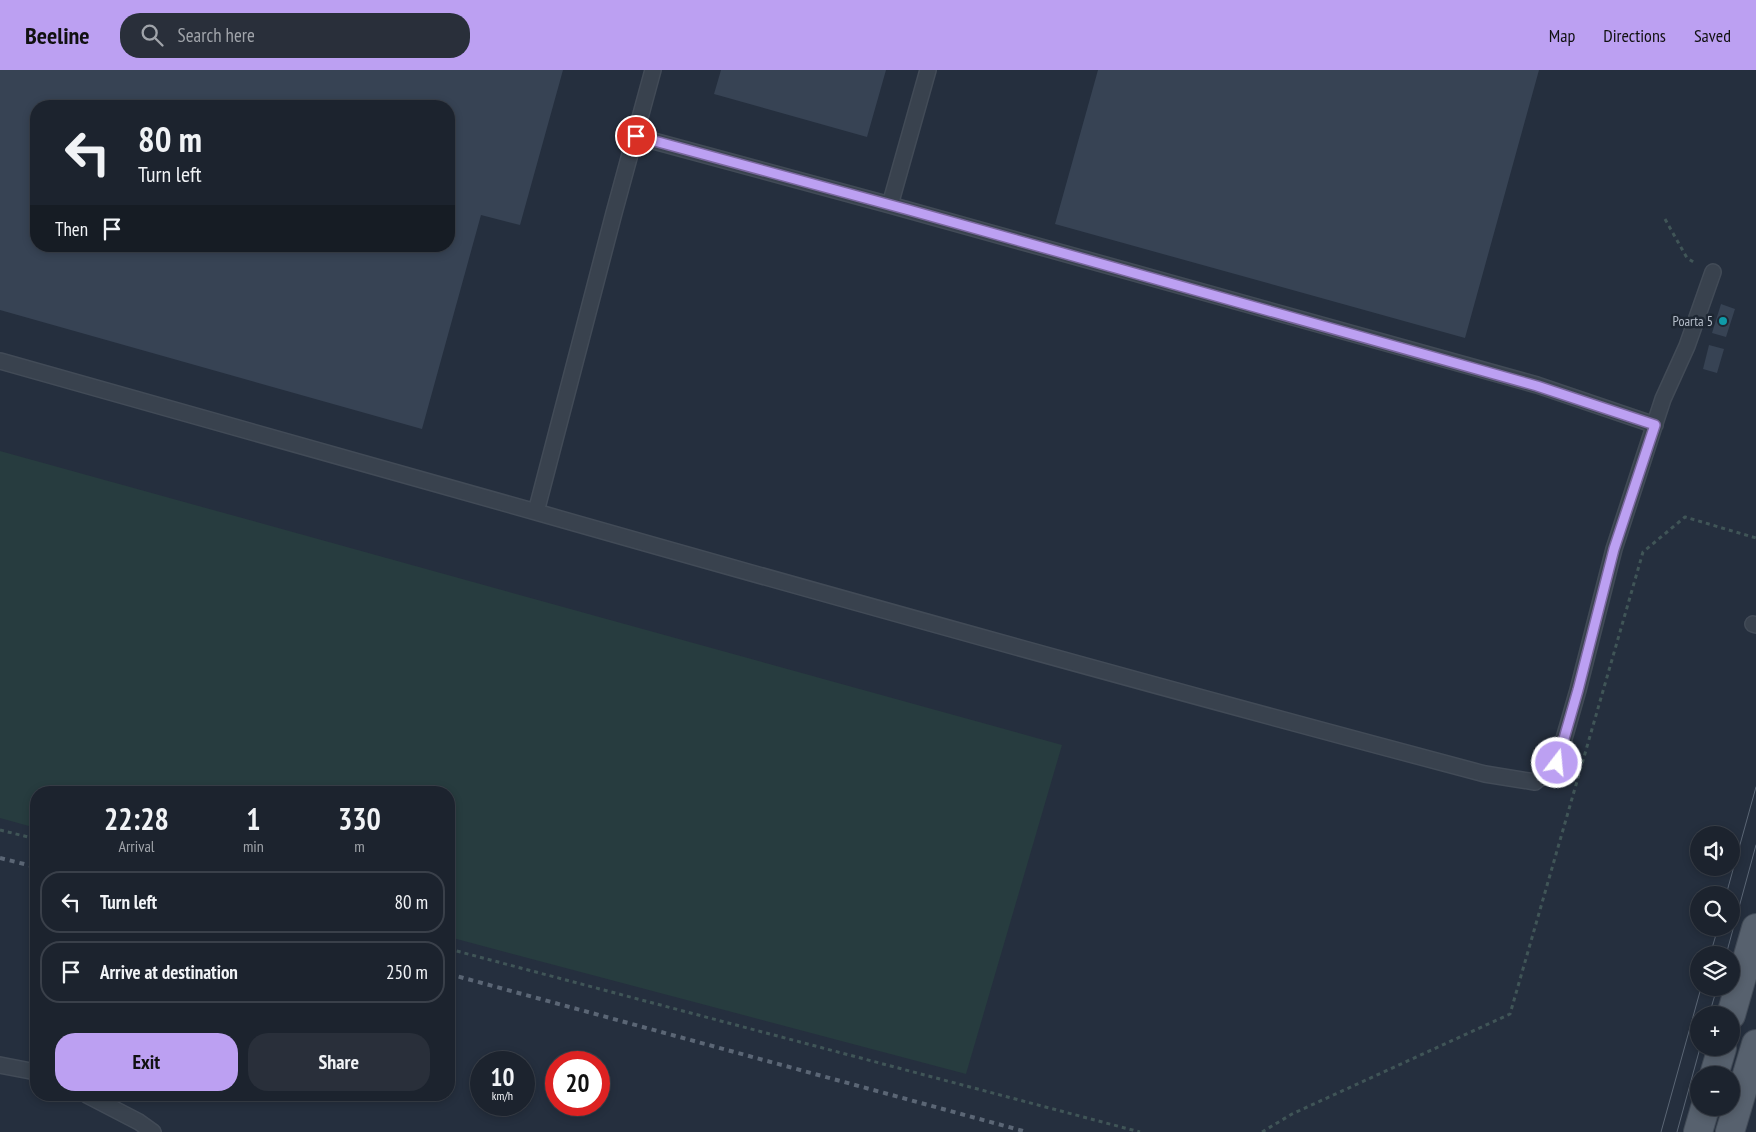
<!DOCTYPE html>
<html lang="en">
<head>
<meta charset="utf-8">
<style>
	body { margin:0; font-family:"PT Sans Narrow",sans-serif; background:#292f3a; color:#f1f3f6; height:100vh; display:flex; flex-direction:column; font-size:19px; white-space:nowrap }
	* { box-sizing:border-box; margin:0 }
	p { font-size:16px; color:#a0a4aa }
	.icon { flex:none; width:28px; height:28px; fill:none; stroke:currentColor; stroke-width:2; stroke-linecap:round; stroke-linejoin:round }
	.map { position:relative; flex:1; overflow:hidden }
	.details { position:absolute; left:30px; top:716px; width:425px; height:315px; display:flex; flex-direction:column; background:#1c232e; border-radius:20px; box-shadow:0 2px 8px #0003,0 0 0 1px #3a404a }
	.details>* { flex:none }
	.top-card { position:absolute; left:30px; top:30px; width:425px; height:152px; border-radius:20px; box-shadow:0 2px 8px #0003,0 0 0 1px #3a404a; background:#1c232e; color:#f1f3f6; overflow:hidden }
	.fabs { position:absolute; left:1690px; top:756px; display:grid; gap:10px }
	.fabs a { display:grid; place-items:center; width:50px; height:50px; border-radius:50%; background:#1c232e; box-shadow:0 2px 8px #0003,0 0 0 1px #3a404a; font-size:25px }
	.speed { position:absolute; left:470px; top:981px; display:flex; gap:10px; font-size:25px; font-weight:700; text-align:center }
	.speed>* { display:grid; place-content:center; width:65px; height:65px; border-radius:50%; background:#1c232e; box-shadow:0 2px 8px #0003,0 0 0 1px #3a404a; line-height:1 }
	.speed small { font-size:12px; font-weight:400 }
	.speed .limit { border:8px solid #d22; background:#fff; color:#111 }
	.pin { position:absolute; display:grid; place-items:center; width:42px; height:42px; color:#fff; margin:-21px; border:2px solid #fff; border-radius:50%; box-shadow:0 1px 5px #0007 }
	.me { position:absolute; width:55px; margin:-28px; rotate:16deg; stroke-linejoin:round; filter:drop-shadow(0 0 4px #0008) }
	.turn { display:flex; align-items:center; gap:18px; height:105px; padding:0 25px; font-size:22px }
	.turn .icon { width:65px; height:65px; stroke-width:2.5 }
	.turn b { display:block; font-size:35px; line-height:42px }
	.then { display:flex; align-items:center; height:48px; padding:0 25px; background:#0003; gap:10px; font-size:19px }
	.eta { display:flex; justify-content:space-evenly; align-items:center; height:85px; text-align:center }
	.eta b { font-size:30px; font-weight:700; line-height:35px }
	.action { display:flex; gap:10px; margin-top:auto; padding:10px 25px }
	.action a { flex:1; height:58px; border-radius:20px; background:#bca0f2; color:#111; font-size:20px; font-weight:700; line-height:58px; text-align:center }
	.action a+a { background:#292f3a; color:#f1f3f6 }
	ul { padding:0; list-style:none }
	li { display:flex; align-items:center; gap:15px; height:62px; margin:0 10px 8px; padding:0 15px; border:2px solid #3a404a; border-radius:20px }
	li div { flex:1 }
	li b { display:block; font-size:19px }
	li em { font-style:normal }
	header { display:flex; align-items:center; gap:30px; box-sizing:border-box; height:70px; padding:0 25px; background:#bca0f2; color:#111 }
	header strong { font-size:24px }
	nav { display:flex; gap:28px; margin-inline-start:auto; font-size:18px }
	.search { width:350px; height:45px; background:#292f3a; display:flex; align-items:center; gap:12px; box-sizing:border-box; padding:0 18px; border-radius:20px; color:#a0a4aa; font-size:19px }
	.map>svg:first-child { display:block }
</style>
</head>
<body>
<header>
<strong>Beeline</strong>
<div class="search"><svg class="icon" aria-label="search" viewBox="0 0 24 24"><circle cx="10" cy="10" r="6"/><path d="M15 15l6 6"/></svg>Search here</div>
<nav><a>Map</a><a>Directions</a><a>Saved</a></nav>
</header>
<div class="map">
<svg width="1756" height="1062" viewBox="0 0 1756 1062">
	<rect width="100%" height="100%" fill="#252f3e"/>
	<path fill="#273c3f" d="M 0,381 L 1062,675 L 966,1004 L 449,867 L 449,722 L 36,722 L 36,758 L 0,748 Z"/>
	<path fill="#374354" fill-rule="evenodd" d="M 0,0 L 563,0 L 520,155 L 481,145 L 422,359 L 0,240 ZM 36,36 L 449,36 L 449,176 L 36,176 Z
		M 721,0 L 886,0 L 867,67 L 714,24 Z
		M 1098,0 L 1539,0 L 1465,268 L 1055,154 Z
		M 1721,234 L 1735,239 L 1726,267 L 1712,263 Z
		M 1709,275 L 1724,279 L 1717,303 L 1703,299 Z"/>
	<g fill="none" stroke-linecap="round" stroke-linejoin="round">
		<defs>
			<path id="service" d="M 635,66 L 890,135 L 1537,315 L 1655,355
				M 890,135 L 928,0
				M 0,291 L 536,442 L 614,143 L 653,0
				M 536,442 C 852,532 1168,620 1485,704 L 1535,712 L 1557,693 L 1578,620 L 1614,479 L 1663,329 L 1687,276 L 1713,202
				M 1753,554 L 1756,555
				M 0,995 L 36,1002
				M 87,1025 L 139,1052 L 153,1062"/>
			<path id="primary" d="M 1731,945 L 1756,858
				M 1714,1005 L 1722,978
				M 1698,1062 L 1705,1038
				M 1730,1062 L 1756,974"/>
		</defs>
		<use href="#service" stroke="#424b57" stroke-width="18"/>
		<use href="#primary" stroke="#424b57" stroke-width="30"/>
		<path stroke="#405557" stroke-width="3" stroke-dasharray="4 4" stroke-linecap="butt" d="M 1665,149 L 1687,188 L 1695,193
			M 0,760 L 36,769
			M 449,879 L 1140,1062
			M 1262,1062 L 1292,1044 L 1510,944 L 1643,482 L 1685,447 L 1756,468"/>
		<use href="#service" stroke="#39424e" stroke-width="15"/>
		<use href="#primary" stroke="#57616e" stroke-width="28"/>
		<path stroke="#5b6675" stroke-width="1" d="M 1726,825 L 1756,717
			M 1710,885 L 1718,858
			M 1726,885 L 1756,775
			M 1709,945 L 1717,918
			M 1661,1062 L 1701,918
			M 1677,1062 L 1700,978"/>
		<path stroke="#5b6675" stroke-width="4" stroke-dasharray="5 5" stroke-linecap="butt" d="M 0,788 L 36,797
			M 449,904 L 1027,1062"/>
	</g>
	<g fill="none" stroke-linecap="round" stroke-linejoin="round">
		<defs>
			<path id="route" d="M 636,66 L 909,140 L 1537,316 L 1655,355 L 1614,479 L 1578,620 L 1557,693"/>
		</defs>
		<use href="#route" stroke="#7a689d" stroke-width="12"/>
		<use href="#route" stroke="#bca0f2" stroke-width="9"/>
	</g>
	<circle fill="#0f9aa8" stroke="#1e2733" stroke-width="2" cx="1723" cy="251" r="5"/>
	<g text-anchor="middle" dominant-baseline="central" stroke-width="5" stroke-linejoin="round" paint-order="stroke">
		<g font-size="14" fill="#b5bdc9" stroke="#1e2733" text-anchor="end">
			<text x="1713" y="251">Poarta 5</text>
		</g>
	</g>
</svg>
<div class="fabs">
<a><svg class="icon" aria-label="sound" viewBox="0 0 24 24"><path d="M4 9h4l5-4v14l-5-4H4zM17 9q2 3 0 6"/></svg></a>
<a><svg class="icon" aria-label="search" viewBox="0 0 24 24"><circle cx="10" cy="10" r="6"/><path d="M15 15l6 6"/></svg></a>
<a><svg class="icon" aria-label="layers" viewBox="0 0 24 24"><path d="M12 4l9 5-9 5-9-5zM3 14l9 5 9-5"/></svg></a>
<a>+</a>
<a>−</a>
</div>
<div class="speed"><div>10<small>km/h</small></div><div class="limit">20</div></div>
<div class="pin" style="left:636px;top:66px;background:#d93025"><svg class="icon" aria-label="arrive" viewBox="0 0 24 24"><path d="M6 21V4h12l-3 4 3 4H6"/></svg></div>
<svg class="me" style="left:1557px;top:693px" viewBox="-20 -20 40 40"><circle r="17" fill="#bca0f2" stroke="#fff" stroke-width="3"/><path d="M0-11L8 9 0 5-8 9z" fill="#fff"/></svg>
<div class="top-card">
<div class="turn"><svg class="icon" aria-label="left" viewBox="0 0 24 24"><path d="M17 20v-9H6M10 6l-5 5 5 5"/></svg><div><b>80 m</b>Turn left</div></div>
<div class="then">Then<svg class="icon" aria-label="arrive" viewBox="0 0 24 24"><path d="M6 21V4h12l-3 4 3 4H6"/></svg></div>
</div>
<section class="details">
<div class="eta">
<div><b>22:28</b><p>Arrival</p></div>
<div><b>1</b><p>min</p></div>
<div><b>330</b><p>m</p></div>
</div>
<ul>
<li><svg class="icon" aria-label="left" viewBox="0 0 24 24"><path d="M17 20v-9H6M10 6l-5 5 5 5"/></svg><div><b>Turn left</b></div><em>80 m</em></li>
<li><svg class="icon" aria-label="arrive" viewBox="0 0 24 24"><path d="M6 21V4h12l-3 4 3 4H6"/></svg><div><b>Arrive at destination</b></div><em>250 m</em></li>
</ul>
<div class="action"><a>Exit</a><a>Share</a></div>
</section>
</div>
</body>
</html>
